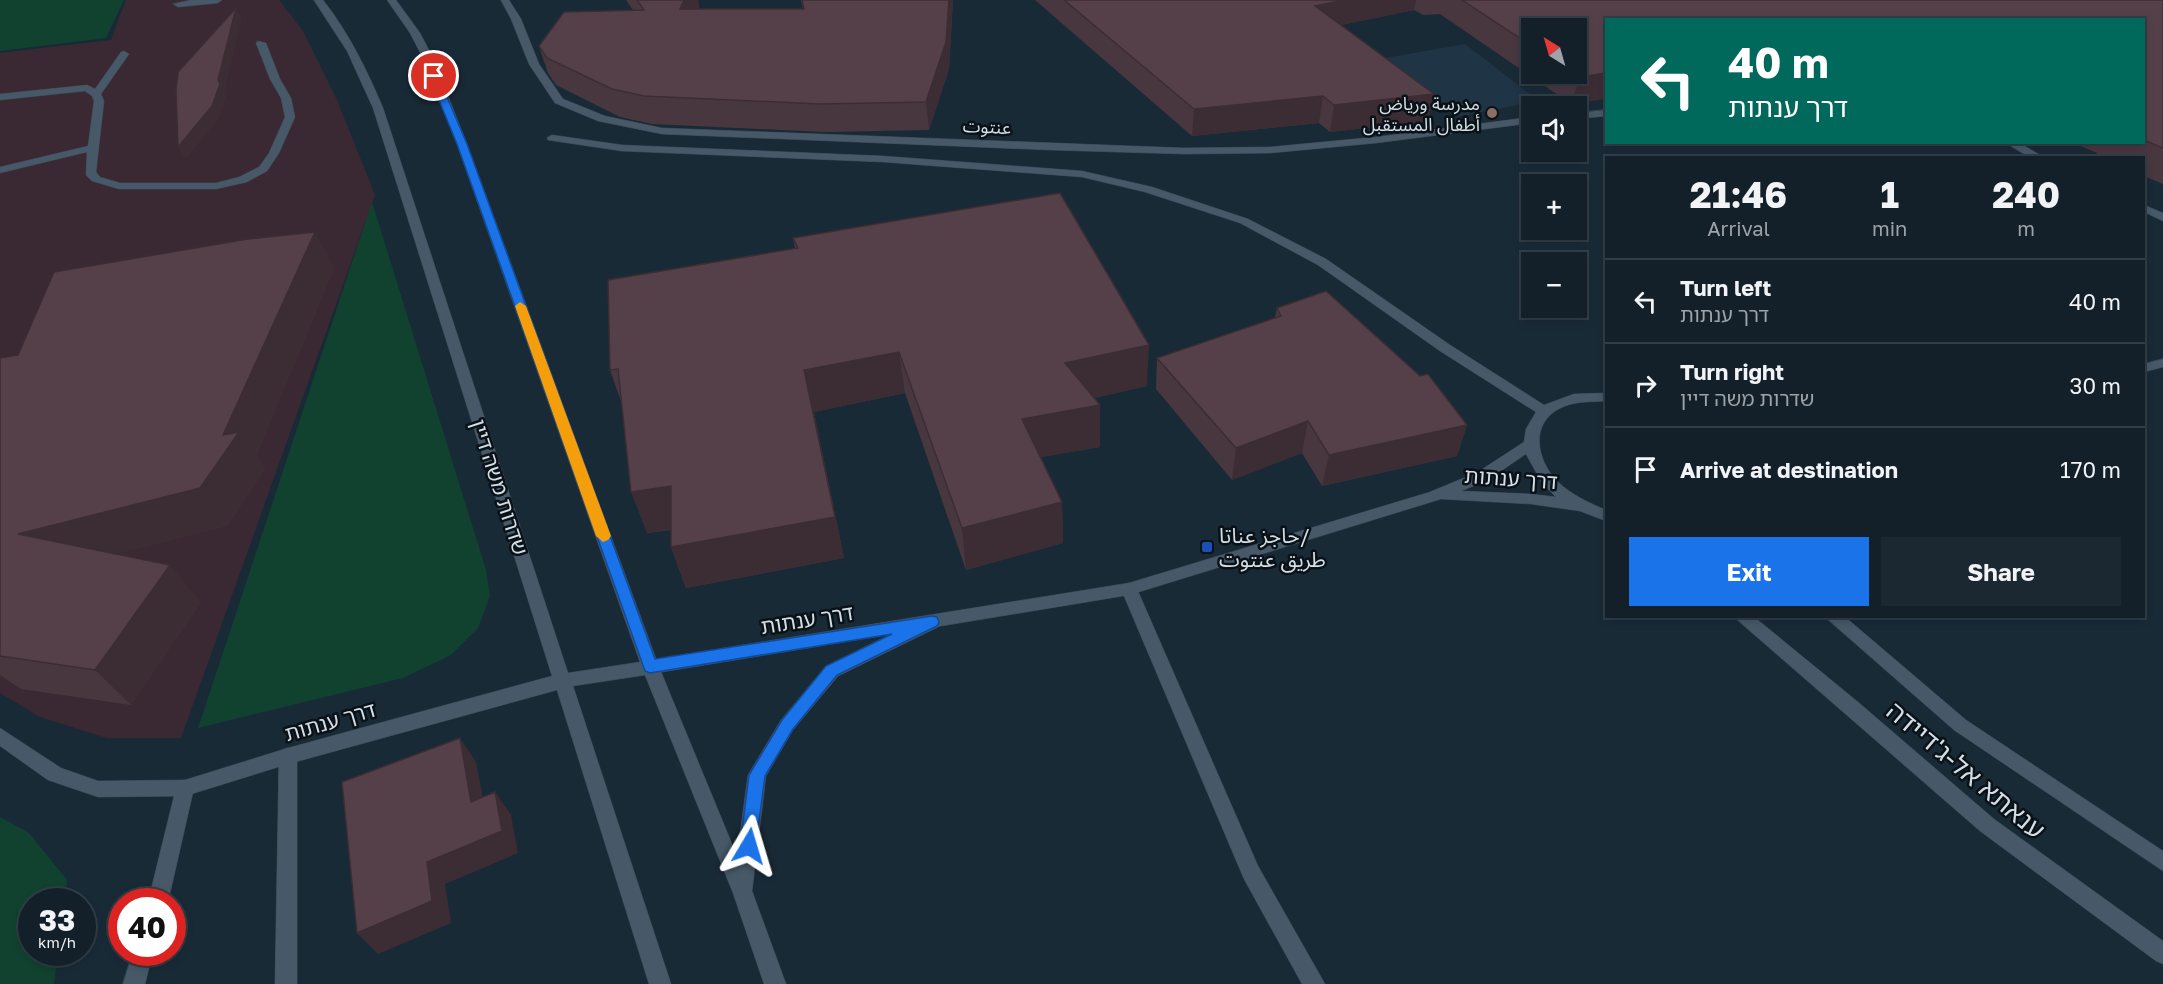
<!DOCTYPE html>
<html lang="en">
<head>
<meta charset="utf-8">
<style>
	body { margin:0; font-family:"Golos Text","Noto Sans Arabic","Noto Sans Hebrew",sans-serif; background:#1c2831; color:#f1f3f6; height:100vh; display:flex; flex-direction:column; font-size:22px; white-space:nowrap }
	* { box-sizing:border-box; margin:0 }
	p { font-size:20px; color:#9da3a8 }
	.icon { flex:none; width:33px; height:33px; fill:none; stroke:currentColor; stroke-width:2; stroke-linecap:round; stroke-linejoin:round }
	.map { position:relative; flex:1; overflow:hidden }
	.details { position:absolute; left:1605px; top:156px; width:540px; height:462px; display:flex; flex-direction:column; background:#132029; border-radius:0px; box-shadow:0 3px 9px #0003,0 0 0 2px #323e46 }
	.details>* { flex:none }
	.top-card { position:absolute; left:1605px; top:18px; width:540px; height:126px; border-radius:0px; box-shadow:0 3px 9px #0003,0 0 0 2px #323e46; background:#00695c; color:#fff; overflow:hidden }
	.needle { width:39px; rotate:323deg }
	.tools { position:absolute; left:1521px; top:18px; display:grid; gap:12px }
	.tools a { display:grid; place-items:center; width:66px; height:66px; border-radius:0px; background:#132029; box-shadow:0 3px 9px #0003,0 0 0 2px #323e46; font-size:30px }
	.speed { position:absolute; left:18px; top:888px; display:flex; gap:12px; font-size:30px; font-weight:700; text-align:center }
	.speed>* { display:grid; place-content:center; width:78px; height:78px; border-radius:50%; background:#132029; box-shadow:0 3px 9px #0003,0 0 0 2px #323e46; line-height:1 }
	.speed small { font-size:15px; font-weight:400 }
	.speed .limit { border:9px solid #d22; background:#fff; color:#111 }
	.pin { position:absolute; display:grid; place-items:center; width:51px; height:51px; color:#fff; margin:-26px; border:3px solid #fff; border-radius:50%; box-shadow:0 2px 6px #0007 }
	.me { position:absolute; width:66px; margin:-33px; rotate:7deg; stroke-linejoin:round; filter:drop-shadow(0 0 4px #0008) }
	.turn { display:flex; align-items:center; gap:21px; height:126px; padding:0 24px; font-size:27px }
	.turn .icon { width:78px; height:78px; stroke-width:2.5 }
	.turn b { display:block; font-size:42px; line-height:51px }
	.eta { display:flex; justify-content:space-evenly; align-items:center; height:102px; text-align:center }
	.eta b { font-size:36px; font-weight:700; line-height:42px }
	.button { display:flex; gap:12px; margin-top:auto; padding:12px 24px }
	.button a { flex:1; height:69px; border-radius:0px; background:#1a73e8; color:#fff; font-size:24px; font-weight:700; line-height:69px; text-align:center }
	.button a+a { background:#1c2831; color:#f1f3f6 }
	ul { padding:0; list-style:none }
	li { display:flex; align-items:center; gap:18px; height:84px; padding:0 24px; border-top:2px solid #323e46 }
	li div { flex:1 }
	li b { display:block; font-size:22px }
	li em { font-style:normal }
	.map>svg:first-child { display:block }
</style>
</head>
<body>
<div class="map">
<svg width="2163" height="984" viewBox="0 0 2163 984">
	<rect width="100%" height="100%" fill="#192a37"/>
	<path fill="#3a2933" d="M 126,0 L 279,0 L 303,31 L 337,100 L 375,195 L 181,738 L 107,738 L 40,717 L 0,693 L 0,53 L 111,40 Z"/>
	<path fill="#1f3445" d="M 1465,44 L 1539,101 L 1455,117 L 1380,59 Z"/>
	<path fill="#11422f" d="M 0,0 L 124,0 L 106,38 L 0,51 Z
		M 372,202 L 486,570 L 490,596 L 478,628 L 451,655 L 403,678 L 198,728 Z
		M 0,817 L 29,833 L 67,880 L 64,901 L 32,902 L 32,952 L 58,953 L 54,984 L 0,984 Z"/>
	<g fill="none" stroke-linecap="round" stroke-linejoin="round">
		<defs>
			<path id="lane" d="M 191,0 L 222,0 L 218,3 L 178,7 L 173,4 Z
				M 258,41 L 266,43 L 280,79 L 291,98 L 295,117 L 279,153 L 267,171 L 247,182 L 216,189 L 119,189 L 92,181 L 86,175 L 87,152 L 0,173 L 0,167 L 88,146 L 94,101 L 92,96 L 85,91 L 0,100 L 0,94 L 87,85 L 95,89 L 121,52 L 124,51 L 129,54 L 101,94 L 104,101 L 96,172 L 100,177 L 120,183 L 216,183 L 239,177 L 259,167 L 269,153 L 285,117 L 281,98 L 270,79 L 256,43 Z
				M 2163,359 L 2163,367 L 2144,372 L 2144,364 Z
				M 1129,583 L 1135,585 L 1137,589 L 1258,866 L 1325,984 L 1302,984 L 1244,879 L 1121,589 L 1123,585 Z
				M 288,748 L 294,750 L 297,756 L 297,984 L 275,984 L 279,756 L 282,750 Z"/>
			<path id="street" d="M 501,0 L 509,0 L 521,19 L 539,64 L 563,99 L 605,116 L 662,128 L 1184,148 L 1270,147 L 1376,137 L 1532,117 L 1532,123 L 1376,143 L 1270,153 L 1184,154 L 1051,150 L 662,134 L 598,121 L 555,103 L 529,64 L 511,19 Z
				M 1606,110 L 1606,116 L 1576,119 L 1576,113 Z
				M 552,135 L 622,145 L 883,156 L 1082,171 L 1152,187 L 1248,219 L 1326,259 L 1450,345 L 1544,405 L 1574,394 L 1606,393 L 1606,401 C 1593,402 1578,401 1565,406 C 1529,420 1535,459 1558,482 C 1572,495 1589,503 1606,510 L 1606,521 L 1580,511 L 1531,504 L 1441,499 L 1129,595 L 650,674 L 644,672 L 641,667 L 644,662 L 650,660 L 1129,583 L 1430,492 L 1478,472 L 1524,442 L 1526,429 L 1536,412 L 1440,351 L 1318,265 L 1240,223 L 1145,192 L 1082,177 L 883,162 L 622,151 L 548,140 L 547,138 ZM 1526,454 L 1542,483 L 1556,497 L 1531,494 L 1461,491 L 1488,480 Z
				M 2004,142 L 2018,142 L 2045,158 L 2031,158 Z
				M 2144,205 L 2163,213 L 2163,221 L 2144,212 Z
				M 1733,616 L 1753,616 L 1858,702 L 1994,819 L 2163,941 L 2163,964 L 2156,961 L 1980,831 Z
				M 1824,616 L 1844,616 L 1966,720 L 2163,851 L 2163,871 L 1954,730 Z
				M 185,780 L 192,782 L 194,788 L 168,902 L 148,902 L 176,788 L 178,782 Z
				M 133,952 L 153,952 L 145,984 L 123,984 Z"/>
			<path id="secondary" d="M 314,0 L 323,0 C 349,33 367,70 383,108 L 568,673 L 640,662 L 457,144 L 423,58 L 410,33 L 387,0 L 396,0 L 420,33 L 433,58 L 467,144 L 659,667 L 737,856 L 748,775 L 781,720 L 826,666 L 926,617 L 932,615 L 938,617 L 940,622 L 938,627 L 838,676 L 793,730 L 766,776 L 752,891 L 786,984 L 764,984 L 733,893 L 645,675 L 573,686 L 671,984 L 649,984 L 557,690 L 288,764 L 185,796 L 98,797 L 48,780 L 0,746 L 0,728 L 61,768 L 98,781 L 185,780 L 288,748 L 552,676 L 373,108 L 347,51 Z"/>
		</defs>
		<use href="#lane" stroke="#3a4752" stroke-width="1"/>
		<use href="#street" stroke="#3a4752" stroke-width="1"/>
		<use href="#secondary" stroke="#3a4752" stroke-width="1"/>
		<use href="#lane" fill="#475968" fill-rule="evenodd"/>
		<use href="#street" fill="#475968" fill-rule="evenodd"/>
		<use href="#secondary" fill="#475968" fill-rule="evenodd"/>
	</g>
	<path fill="#493740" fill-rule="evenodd" d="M 626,0 L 698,0 L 699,7 L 698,9 L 803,9 L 801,0 L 953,0 L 949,69 L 929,130 L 825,132 L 652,124 L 620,117 L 556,85 L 548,73 L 539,46 L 633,10 Z
		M 1035,0 L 2163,0 L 2163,184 L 2144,176 L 2144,158 L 2098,158 L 2094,156 L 2097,153 L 2071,142 L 2144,142 L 2144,20 L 1606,20 L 1571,104 L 1440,14 L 1423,15 L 1414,10 L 1341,25 L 1434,94 L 1428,121 L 1330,132 L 1319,123 L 1192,136 ZM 1532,28 L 1576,74 L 1532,74 Z
		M 793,238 L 1147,386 L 1094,398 L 1100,405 L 1100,447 L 1041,457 L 1062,502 L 1063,543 L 966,570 L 905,393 L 814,412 L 844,558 L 686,588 L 671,547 L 671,530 L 647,533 L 621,401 L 610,370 L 795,248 Z
		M 334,268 L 256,456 L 265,469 L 228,525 L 117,554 L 201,602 L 131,705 L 21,689 L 0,675 L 0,358 L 18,355 Z
		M 1277,308 L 1467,425 L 1457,456 L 1322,486 L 1302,453 L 1232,480 L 1156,389 L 1157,358 L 1275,318 Z"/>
	<path fill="#3c2d34" d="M 684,0 L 698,0 L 699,7 L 686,35 L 680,9 Z
		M 949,0 L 953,0 L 949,69 L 929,130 L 926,102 Z
		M 1344,0 L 1416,0 L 1414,10 L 1312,31 L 1315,6 Z
		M 236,8 L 242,19 L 224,92 L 218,80 Z
		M 1606,73 L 1606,99 L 1571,104 L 1580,77 Z
		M 220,84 L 226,96 L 219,118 L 186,159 L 178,147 Z
		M 1434,94 L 1428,121 L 1330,132 L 1334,105 Z
		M 1323,96 L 1319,123 L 1192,136 L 1194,109 Z
		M 315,232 L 334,268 L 256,456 L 265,469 L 228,525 L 53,571 L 18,534 L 223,435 Z
		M 1149,345 L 1147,386 L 1065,404 L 1065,363 Z
		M 899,352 L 905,393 L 814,412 L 844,558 L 686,588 L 671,547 L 804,370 Z
		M 1100,405 L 1100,447 L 1024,460 L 1022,419 Z
		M 1308,421 L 1302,453 L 1232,480 L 1236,448 Z
		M 1467,425 L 1457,456 L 1322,486 L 1329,455 Z
		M 671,486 L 686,527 L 647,533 L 631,492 Z
		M 1062,502 L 1063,543 L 966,570 L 962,528 Z
		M 170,565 L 201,602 L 131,705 L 95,670 Z
		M 460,738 L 476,762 L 488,825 L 471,802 Z
		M 495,792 L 511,815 L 518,853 L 445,884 L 451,923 L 378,954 L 357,933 Z"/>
	<path fill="#55404a" stroke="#3c2d34" stroke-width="1.5" d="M 637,0 L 684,0 L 680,9 L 804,9 L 802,0 L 949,0 L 946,42 L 926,102 L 820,104 L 644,96 L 612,89 L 547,58 L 539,46 L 564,12 L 644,10 Z
		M 1064,0 L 1344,0 L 1315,6 L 1434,94 L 1334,105 L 1323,96 L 1194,109 Z
		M 1462,0 L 2163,0 L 2163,148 L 2144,140 L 2144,20 L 1606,20 L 1606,73 L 1580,77 L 1574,74 L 1576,74 L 1576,28 L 1532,28 L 1532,46 Z
		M 236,8 L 218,80 L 220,84 L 212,106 L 178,147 L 176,90 L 178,72 Z
		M 1060,193 L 1149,345 L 1065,363 L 1100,405 L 1022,419 L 1062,502 L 962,528 L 899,352 L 804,370 L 835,517 L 671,547 L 671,486 L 631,492 L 618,369 L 610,370 L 608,280 L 798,248 L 793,238 Z
		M 315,232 L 223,435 L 239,432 L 200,488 L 18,534 L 170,565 L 95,670 L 0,656 L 0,358 L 18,355 L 54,272 L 248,239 Z
		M 1326,291 L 1420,376 L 1428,374 L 1467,425 L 1329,455 L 1308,421 L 1236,448 L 1157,358 L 1281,316 L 1277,308 Z
		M 460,738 L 471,802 L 495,792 L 502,831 L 427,862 L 432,901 L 357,933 L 342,782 Z"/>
	<path fill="#1a73e8" stroke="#114b97" stroke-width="1.5" d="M 434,73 L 438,76 L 467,144 L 655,659 L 932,616 L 937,617 L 939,622 L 937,626 L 837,675 L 793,729 L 765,776 L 755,851 L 749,854 L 742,851 L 740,846 L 749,775 L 782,720 L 826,666 L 892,634 L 650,673 L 645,671 L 457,144 L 429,76 Z"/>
	<path fill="#f59e0b" d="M 520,302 L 526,306 L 611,536 L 608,540 L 603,542 L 596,536 L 515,306 Z"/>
	<circle fill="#8d6e63" stroke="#0a1217" stroke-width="2" cx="1492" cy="113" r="6"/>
	<rect fill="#1a4fb4" stroke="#0a1217" stroke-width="2" x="1201" y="541" width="12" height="12" rx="3"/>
	<g text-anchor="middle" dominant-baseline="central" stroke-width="5" stroke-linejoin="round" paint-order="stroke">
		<g font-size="18" fill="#d3dee6" stroke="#0a1217" text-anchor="end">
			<text x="1480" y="103">مدرسة ورياض<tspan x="1480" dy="21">أطفال المستقبل</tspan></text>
		</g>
		<g font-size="18" fill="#d3dee6" stroke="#0a1217">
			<text transform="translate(987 126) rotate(3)">عنتوت</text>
		</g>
		<g font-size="21" fill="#d3dee6" stroke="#0a1217">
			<text transform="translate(1511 478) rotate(4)">דרך ענתות</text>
			<text transform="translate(500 487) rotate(72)">שדרות משה דיין</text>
			<text transform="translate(807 619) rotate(-9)">דרך ענתות</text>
			<text transform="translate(330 721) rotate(-16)">דרך ענתות</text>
		</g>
		<g font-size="21" fill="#d3dee6" stroke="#0a1217" text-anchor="start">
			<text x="1219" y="535">حاجز عناتا/<tspan x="1219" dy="24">طريق عنتوت</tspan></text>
		</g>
		<g font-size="26" fill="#d3dee6" stroke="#0a1217">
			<text transform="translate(1966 770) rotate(40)">ענאתא אל-ג'דיידה</text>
		</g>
	</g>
</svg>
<div class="tools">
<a><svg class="needle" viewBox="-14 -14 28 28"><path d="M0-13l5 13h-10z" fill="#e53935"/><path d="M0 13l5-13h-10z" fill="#9da3a8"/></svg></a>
<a><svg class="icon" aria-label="sound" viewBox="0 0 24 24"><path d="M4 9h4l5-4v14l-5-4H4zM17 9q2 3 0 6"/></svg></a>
<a>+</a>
<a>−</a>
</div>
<div class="speed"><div>33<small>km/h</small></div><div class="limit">40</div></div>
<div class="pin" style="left:434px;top:76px;background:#d93025"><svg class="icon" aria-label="arrive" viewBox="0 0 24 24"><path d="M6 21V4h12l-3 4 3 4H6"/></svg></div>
<svg class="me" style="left:749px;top:846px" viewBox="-20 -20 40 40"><path d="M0-17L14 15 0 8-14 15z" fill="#1a73e8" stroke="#fff" stroke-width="4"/></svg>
<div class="top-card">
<div class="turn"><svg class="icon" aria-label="left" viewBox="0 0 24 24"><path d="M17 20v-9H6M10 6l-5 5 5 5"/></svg><div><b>40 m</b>דרך ענתות</div></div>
</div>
<section class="details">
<div class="eta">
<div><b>21:46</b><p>Arrival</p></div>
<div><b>1</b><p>min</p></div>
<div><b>240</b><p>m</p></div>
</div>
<ul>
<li><svg class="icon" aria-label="left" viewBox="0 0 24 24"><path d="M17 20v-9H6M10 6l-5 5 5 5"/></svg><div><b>Turn left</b><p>דרך ענתות</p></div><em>40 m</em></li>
<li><svg class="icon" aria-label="right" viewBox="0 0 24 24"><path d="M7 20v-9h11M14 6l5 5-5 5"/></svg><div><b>Turn right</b><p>שדרות משה דיין</p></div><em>30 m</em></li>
<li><svg class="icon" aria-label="arrive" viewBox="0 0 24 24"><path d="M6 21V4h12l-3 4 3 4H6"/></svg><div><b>Arrive at destination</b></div><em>170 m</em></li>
</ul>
<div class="button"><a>Exit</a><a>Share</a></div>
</section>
</div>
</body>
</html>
